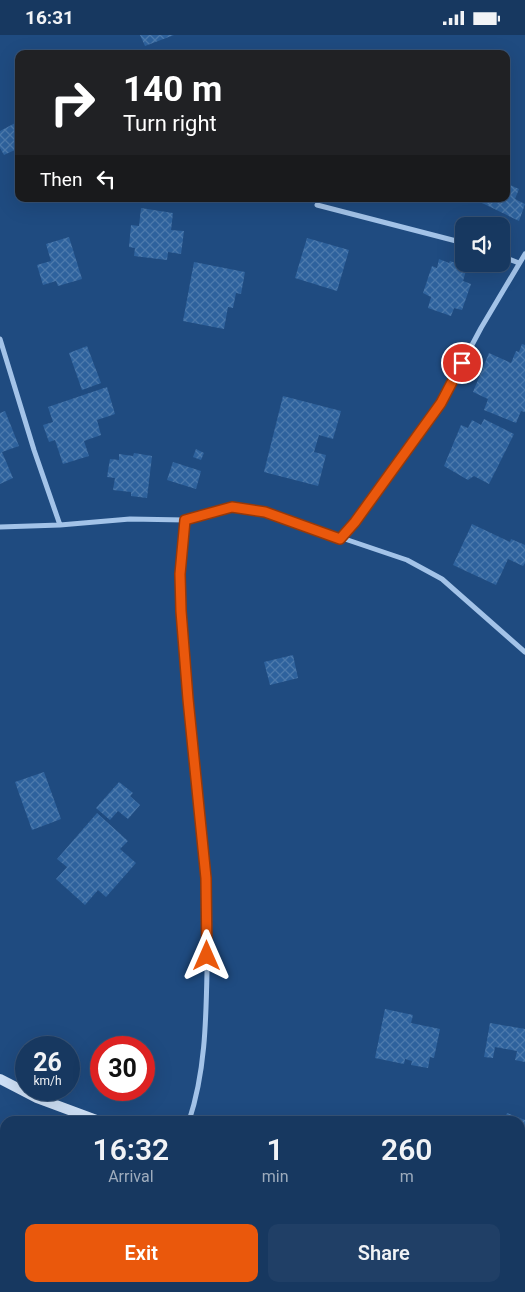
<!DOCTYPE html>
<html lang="en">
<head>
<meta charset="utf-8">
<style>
	body { margin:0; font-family:Roboto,sans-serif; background:#203f66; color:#f1f3f6; height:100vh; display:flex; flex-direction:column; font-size:19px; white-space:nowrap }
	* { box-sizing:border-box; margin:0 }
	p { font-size:16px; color:#9eacbd }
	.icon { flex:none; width:28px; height:28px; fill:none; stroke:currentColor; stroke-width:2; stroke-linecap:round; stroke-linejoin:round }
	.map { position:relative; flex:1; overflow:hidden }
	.panel { position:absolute; left:0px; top:1081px; width:525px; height:176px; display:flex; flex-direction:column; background:#173860; border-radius:15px 15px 0 0; box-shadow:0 5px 20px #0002,0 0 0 1px #365275 }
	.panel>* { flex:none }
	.hud { position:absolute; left:15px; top:15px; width:495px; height:152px; border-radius:10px; box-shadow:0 5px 20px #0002,0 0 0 1px #365275; background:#202124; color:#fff; overflow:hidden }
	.buttons { position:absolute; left:455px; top:182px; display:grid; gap:10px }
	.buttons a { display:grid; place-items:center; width:55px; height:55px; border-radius:10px; background:#173860; box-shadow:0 5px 20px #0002,0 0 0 1px #365275; font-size:25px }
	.speed { position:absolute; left:15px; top:1001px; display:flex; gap:10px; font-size:25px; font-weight:700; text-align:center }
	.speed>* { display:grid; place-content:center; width:65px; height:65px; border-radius:50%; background:#173860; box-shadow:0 5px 20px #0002,0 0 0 1px #365275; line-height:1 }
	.speed small { font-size:12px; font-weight:400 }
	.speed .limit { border:8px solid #d22; background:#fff; color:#111 }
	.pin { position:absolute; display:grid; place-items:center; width:42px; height:42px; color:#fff; margin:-21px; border:2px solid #fff; border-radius:50%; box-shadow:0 1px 5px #0007 }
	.me { position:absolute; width:55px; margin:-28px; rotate:0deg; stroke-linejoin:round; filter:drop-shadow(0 0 4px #0008) }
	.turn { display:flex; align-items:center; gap:18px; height:105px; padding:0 25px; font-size:22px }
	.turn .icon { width:65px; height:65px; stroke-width:2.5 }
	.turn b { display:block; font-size:35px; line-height:42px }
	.then { display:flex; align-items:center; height:48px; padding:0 25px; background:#0003; gap:10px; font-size:19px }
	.eta { display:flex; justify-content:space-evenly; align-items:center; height:85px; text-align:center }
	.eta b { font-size:30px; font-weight:600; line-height:35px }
	.primary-button { display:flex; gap:10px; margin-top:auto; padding:10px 25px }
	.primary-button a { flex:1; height:58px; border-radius:10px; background:#ea580c; color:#fff; font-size:20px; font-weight:600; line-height:58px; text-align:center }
	.primary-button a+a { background:#203f66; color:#f1f3f6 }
	.status { display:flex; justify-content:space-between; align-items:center; height:35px; padding:0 25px; background:#173860; direction:ltr }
	.status svg { height:14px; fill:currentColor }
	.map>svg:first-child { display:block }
</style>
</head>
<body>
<div class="status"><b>16:31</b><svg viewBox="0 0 49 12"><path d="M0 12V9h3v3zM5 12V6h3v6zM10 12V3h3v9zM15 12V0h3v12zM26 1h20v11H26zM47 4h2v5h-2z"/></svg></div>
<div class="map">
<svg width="525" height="1257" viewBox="0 0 525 1257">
	<defs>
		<pattern id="building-cross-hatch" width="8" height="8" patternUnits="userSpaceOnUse" patternTransform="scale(1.25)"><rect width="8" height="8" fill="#2e629d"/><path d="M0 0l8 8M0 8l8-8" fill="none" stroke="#4d7aac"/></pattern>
	</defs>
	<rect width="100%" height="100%" fill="#1f4b80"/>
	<path fill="url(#building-cross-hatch)" d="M 140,0 L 174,0 L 145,11 Z
		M 19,86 L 19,113 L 4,120 L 0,113 L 0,96 Z
		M 506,148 L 519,154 L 515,164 L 525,169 L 519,186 L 482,168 L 484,164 L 506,164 Z
		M 141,173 L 173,178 L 171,195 L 184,196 L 181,219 L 168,217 L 167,225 L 134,221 L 135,213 L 129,212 L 131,190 L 139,191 Z
		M 69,202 L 82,244 L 58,251 L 56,246 L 43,250 L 37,230 L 51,226 L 46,209 Z
		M 307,203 L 349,215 L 337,256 L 295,243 Z
		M 439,224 L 449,228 L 450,226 L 467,232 L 463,246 L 471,249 L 462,275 L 454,273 L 451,281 L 428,273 L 431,262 L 423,258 L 432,231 L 437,233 Z
		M 194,227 L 245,237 L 241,259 L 236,258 L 233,273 L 228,272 L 224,294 L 183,286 Z
		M 522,309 L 525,310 L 525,377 L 521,376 L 516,388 L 484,375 L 488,364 L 473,357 L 489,318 L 511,328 L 516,316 L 519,317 Z
		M 87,311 L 101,348 L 82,355 L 69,318 Z
		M 107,352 L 115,379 L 97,385 L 101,400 L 84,406 L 89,421 L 63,429 L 55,405 L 49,407 L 43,390 L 53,387 L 48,372 Z
		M 283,361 L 341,376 L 333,404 L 319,400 L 314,417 L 326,420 L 318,451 L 264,437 Z
		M 5,376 L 19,411 L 2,417 L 13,443 L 0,449 L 0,378 Z
		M 484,384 L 514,399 L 489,449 L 474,441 L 468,445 L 444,431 L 461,390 L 468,393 L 472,385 L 481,390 Z
		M 196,414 L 204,418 L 201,425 L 193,422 Z
		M 134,418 L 152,421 L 147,463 L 131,461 L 131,457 L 113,455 L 115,443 L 107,442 L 110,424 L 119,425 L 119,419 L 133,421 Z
		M 173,427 L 201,436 L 196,454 L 167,445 Z
		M 472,489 L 510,507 L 511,504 L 525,510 L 525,528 L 523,531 L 508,524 L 496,550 L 453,530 Z
		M 293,620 L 298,643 L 270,650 L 264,627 Z
		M 44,737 L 61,784 L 32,795 L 15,747 Z
		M 119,747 L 133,758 L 130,761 L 140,770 L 128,784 L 118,776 L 110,785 L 96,773 Z
		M 97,778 L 128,806 L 120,814 L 136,828 L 106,862 L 98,855 L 85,870 L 56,844 L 67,832 L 57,824 Z
		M 385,974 L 413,980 L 411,988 L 440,994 L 434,1023 L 430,1022 L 428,1033 L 411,1030 L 412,1026 L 405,1024 L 404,1029 L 375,1023 Z
		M 490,988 L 525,994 L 525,1027 L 515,1025 L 517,1016 L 495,1012 L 493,1023 L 484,1022 Z
		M 507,1078 L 525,1085 L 525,1094 L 522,1103 L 520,1102 L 520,1086 L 504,1086 Z
		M 341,1252 L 356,1252 L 357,1257 L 327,1257 Z"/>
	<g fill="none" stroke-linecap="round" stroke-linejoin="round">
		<path stroke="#a3c3e8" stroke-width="5" d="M 317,170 L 464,208
			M 501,221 L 519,228
			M 0,304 L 34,415 L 60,490
			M 185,485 C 183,503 180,522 180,541 C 180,642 200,742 206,842 C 208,874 207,905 207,937 C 206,987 205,1038 189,1086
			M 0,492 L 60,490 L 130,484 L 185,485 L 232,472 L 265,477 L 407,525 L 442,544 L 525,617
			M 340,504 L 355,487 L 441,368 L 481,293 L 525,219
			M 520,1171 L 525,1151
			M 0,1244 L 5,1247
			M 19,1252 L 29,1257
			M 482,1252 L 482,1257"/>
		<path stroke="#cee0f6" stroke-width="10" d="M 0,1044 L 37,1063 L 99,1086
			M 520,1214 L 525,1215"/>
	</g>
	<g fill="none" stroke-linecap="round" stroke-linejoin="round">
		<defs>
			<path id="route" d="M 207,921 L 206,843 L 188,664 L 181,576 L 180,539 L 185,485 L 232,472 L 265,477 L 340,504 L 355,487 L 441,368 L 462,328"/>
		</defs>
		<use href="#route" stroke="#983908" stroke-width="12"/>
		<use href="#route" stroke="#ea580c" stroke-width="9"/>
	</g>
</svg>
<div class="buttons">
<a><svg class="icon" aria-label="sound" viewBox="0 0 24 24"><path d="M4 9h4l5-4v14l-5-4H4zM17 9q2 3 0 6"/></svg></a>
</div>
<div class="speed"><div>26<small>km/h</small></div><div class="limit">30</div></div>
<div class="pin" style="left:462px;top:328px;background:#d93025"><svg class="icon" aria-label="arrive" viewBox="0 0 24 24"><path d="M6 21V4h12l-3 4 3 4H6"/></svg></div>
<svg class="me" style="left:207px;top:921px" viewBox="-20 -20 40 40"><path d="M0-17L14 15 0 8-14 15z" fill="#ea580c" stroke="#fff" stroke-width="4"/></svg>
<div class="hud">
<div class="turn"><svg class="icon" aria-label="right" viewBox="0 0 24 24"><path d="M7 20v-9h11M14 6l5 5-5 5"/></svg><div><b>140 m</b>Turn right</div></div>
<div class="then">Then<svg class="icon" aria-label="left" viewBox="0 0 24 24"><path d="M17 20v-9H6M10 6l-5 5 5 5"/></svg></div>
</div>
<section class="panel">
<div class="eta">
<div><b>16:32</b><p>Arrival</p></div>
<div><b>1</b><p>min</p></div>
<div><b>260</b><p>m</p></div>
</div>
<div class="primary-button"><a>Exit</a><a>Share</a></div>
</section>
</div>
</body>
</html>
